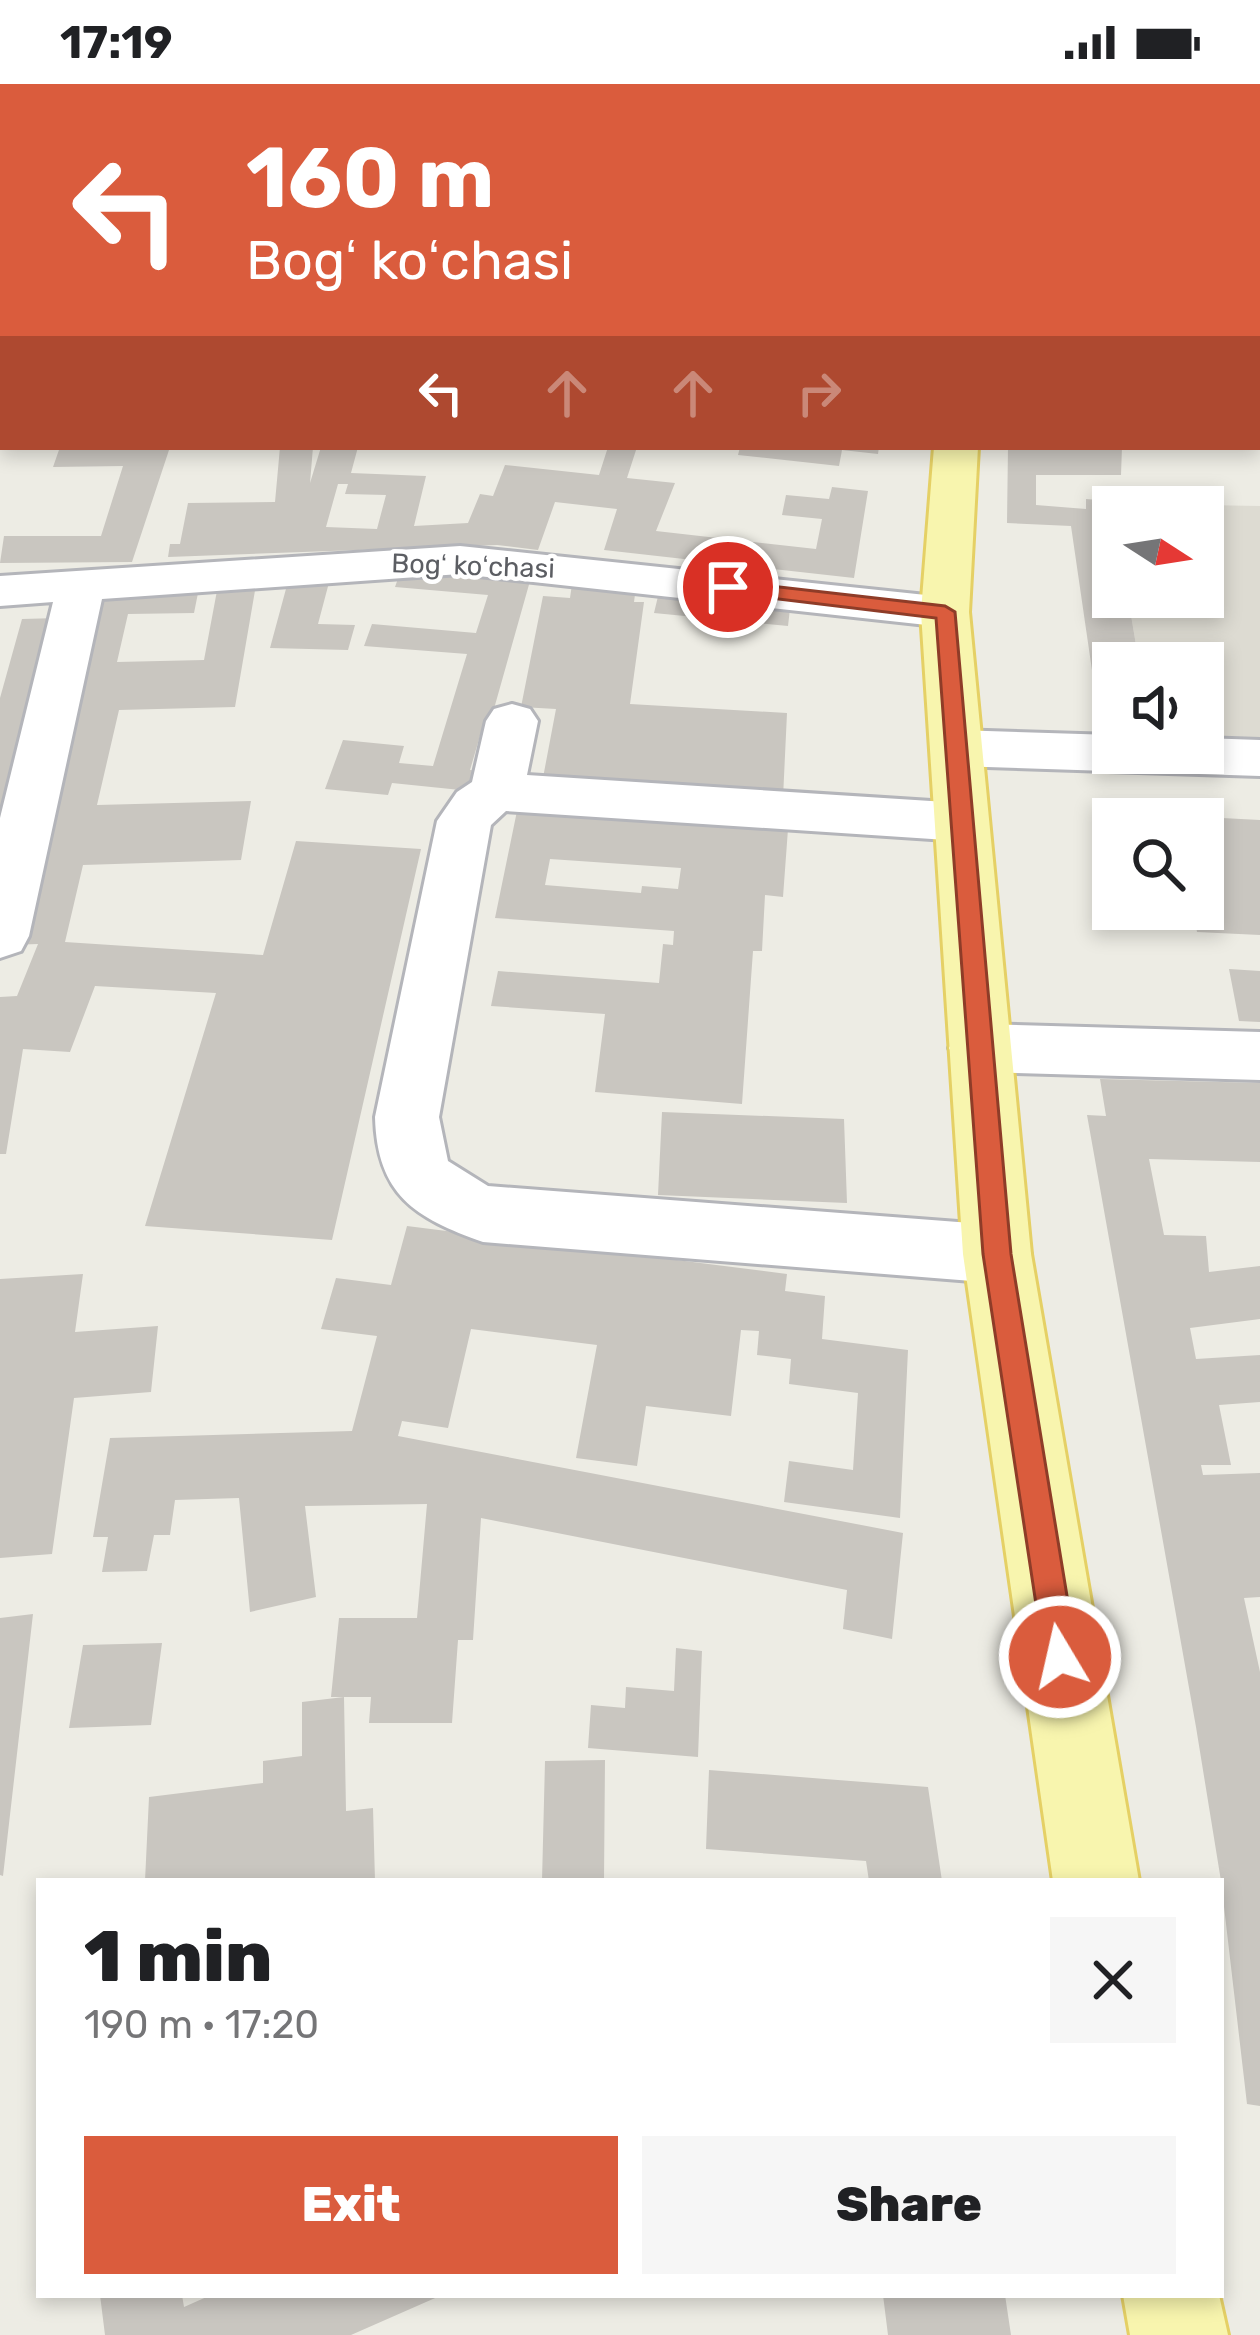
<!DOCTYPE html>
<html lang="en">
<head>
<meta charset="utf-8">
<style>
	body { margin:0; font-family:Rubik,sans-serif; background:#f6f6f6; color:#202124; height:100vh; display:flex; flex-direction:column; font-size:45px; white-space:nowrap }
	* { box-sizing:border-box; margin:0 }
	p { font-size:39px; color:#757577 }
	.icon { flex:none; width:66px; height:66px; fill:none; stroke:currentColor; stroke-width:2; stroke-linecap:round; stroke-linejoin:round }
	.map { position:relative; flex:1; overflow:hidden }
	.panel { position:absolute; left:36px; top:1794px; width:1188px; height:420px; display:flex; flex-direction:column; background:#fff; border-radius:0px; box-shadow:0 6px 18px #0003 }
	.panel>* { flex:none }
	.banner { position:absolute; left:0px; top:0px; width:1260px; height:366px; box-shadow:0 6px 18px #0003; background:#da5c3d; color:#fff; overflow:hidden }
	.needle { width:78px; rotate:102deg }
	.buttons { position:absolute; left:1092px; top:402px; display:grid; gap:24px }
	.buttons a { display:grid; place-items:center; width:132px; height:132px; border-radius:0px; background:#fff; box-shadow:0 6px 18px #0003; font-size:60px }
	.pin { position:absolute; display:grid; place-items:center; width:102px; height:102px; color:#fff; margin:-51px; border:6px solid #fff; border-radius:50%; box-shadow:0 3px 12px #0007 }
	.me { position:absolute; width:132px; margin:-66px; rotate:351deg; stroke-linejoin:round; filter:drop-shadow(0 0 9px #0008) }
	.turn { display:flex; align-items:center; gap:42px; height:252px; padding:0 48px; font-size:54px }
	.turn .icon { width:156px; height:156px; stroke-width:2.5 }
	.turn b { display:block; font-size:84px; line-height:102px }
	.lanes { display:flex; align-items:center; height:114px; padding:0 48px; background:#0003; justify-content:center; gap:60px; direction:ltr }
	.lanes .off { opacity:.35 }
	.round { display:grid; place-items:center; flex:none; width:126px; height:126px; border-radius:0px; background:#f6f6f6 }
	.headline { display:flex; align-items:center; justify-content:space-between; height:204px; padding:0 48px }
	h1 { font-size:72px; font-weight:800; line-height:90px }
	.primary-button { display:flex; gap:24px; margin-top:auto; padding:24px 48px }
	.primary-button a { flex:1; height:138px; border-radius:0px; background:#da5c3d; color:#fff; font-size:48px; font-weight:800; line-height:138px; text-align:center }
	.primary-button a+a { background:#f6f6f6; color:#202124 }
	.status { display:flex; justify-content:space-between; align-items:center; height:84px; padding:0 60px; background:#fff; direction:ltr }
	.status svg { height:33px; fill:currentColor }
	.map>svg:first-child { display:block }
</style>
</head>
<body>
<div class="status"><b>17:19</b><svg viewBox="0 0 49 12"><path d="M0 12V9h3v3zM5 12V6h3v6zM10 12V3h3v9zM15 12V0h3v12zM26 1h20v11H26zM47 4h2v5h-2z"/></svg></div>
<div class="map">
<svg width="1260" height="2251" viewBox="0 0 1260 2251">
	<rect width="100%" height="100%" fill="#edece4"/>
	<path fill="#dddbd2" d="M 1145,420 L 1260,422 L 1260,662 L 1203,660 L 1203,579 L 1139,579 L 1128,513 L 1203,513 L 1203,423 Z"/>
	<path fill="#c9c6c0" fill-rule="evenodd" d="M 60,363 L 170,363 L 132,478 L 0,479 L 4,452 L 101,452 L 123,382 L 53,383 Z
		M 280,363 L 313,363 L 310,399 L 321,363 L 358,363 L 351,389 L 426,392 L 414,442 L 468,439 L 480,410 L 493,412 L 505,381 L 599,391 L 608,363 L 637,363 L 627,394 L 675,399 L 656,447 L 816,465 L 822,435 L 782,431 L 786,411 L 829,415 L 832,403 L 868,407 L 854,494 L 604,466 L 617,425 L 555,418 L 538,466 L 497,461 L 168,473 L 170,460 L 180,460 L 188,419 L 275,418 ZM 338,400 L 348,400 L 345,410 L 386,411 L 377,445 L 326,443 Z
		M 740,363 L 879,363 L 878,370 L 842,366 L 839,382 L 738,371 Z
		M 1008,363 L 1122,363 L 1121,391 L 1036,391 L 1036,421 L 1086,425 L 1086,415 L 1145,420 L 1113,423 L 1113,513 L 1128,513 L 1139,579 L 1113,579 L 1113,656 L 1102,655 L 1071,442 L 1007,439 Z
		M 401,486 L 530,497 L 488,646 L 482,645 L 470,686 L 485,687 L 480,708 L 392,699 L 388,711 L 325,705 L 343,656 L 404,662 L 399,679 L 433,682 L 467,570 L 364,562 L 372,540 L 476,549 L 488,511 L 395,503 Z
		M 290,490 L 331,491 L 318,540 L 355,541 L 348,566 L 270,564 Z
		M 573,493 L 637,496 L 634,518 L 644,518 L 630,620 L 787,629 L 783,714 L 542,699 L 556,625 L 521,623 L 543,512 L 570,514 Z
		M 257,495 L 235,623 L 119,626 L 97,721 L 251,717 L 241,776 L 83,781 L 65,858 L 263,871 L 296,757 L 421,765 L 332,1156 L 145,1142 L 216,909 L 95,902 L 70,968 L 23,965 L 6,1070 L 0,1070 L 0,913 L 17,912 L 38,860 L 9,861 L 102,501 L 200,499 L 194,529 L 128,530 L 117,578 L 204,576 L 219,496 Z
		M 660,504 L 791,516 L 788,542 L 654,529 Z
		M 58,534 L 0,792 L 0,614 L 22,535 Z
		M 517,727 L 788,745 L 783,813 L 765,811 L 762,867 L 753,867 L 742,1020 L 595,1008 L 605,930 L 491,922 L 498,887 L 659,899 L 663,860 L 673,861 L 674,847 L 495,834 ZM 550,775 L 681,784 L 678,805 L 642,802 L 641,809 L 545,801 Z
		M 1203,733 L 1260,736 L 1260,851 L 1197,848 L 1193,825 L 1203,825 Z
		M 1229,885 L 1260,887 L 1260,938 L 1239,937 Z
		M 1100,995 L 1260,999 L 1260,1078 L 1149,1075 L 1164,1151 L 1206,1152 L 1209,1188 L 1260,1182 L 1260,1235 L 1190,1244 L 1196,1275 L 1260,1271 L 1260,1318 L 1219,1321 L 1231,1381 L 1201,1381 L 1203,1391 L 1260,1389 L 1260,1513 L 1244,1514 L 1260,1588 L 1260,2022 L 1247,2020 L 1221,1797 L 1196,1643 L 1087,1031 L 1106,1032 Z
		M 662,1028 L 844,1035 L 847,1119 L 658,1111 Z
		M 407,1142 L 787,1190 L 785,1207 L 825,1212 L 822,1255 L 908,1266 L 900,1434 L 784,1418 L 789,1377 L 853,1386 L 858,1309 L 789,1300 L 791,1275 L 757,1271 L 759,1247 L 741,1246 L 731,1332 L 646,1322 L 637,1382 L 576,1374 L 597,1261 L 471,1245 L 448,1344 L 402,1337 L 398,1352 L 903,1449 L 892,1555 L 843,1545 L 847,1506 L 481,1434 L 473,1556 L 458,1556 L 452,1639 L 369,1639 L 371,1613 L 331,1613 L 339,1534 L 417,1534 L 427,1420 L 305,1422 L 316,1513 L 250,1528 L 239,1414 L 175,1416 L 170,1451 L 154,1451 L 147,1487 L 102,1488 L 108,1453 L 93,1453 L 110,1354 L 352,1347 L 377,1252 L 321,1245 L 336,1194 L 391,1201 Z
		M 83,1190 L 75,1248 L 158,1242 L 151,1308 L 74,1314 L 52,1470 L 0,1474 L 0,1195 Z
		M 33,1530 L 3,1792 L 0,1791 L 0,1534 Z
		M 162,1559 L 151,1641 L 69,1644 L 83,1561 Z
		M 676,1564 L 702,1567 L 698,1673 L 588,1664 L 591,1621 L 625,1624 L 626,1603 L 674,1607 Z
		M 344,1613 L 346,1727 L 373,1724 L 375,1797 L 145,1797 L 149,1713 L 263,1699 L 263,1677 L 302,1672 L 302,1618 Z
		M 605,1676 L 604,1797 L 542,1797 L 545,1677 Z
		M 709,1686 L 928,1703 L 942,1797 L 869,1797 L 866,1777 L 706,1765 Z
		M 100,2211 L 182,2211 L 184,2223 L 211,2211 L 442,2211 L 351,2251 L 105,2251 Z
		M 883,2211 L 1005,2211 L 1011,2251 L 888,2251 Z"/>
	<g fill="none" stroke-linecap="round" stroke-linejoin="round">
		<defs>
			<path id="minor" d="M 0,0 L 18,0 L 20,3 L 3,3 L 0,13 Z
				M 460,462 L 945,513 L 962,517 L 969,528 L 962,539 L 945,543 L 460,490 L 102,515 L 29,852 L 21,867 L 0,874 L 0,734 L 53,518 L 0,522 L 0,492 Z
				M 512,620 L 530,625 L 538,637 L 527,691 L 962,719 L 981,724 L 989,738 L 981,752 L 962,757 L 506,727 L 491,741 L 439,1033 L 448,1077 L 488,1102 L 997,1141 L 1021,1149 L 1031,1170 L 1021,1191 L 997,1199 L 483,1158 C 415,1134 377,1111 375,1033 L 437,737 L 457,708 L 472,698 L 486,637 L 494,625 Z
				M 956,646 L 1113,651 L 1113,669 L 1203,669 L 1203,654 L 1260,656 L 1260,692 L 956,682 L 937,677 L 930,664 L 937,651 Z
				M 980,940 L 1260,948 L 1260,996 L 980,988 L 958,981 L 949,964 L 958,947 Z"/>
			<path id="major" d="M 974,0 L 1008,0 L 973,3 Z
				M 934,363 L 978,363 L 969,528 L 1031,1170 L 1139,1797 L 1053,1797 L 963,1170 L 921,528 Z
				M 1123,2211 L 1219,2211 L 1228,2251 L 1130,2251 Z"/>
		</defs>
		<use href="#minor" stroke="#b4b5ba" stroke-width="6"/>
		<use href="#major" stroke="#e5d065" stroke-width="6"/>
		<use href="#minor" fill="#fff" fill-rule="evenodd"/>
		<use href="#major" fill="#f8f5ae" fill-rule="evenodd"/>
	</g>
	<path fill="#da5c3d" stroke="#8e3c28" stroke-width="3" d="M 728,497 L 945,522 L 955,528 L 1011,1170 L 1077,1573 L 1072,1584 L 1060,1589 L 1049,1584 L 1044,1573 L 983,1170 L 936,534 L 721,508 L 718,503 Z"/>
	<g text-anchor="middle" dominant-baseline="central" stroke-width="9" stroke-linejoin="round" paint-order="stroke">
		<g font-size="27" fill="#5c5e63" stroke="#fff">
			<text transform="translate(473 482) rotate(2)">Bogʻ koʻchasi</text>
		</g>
	</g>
</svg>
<div class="buttons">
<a><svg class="needle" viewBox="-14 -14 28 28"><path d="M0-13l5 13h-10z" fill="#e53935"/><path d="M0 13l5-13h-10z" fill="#757577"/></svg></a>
<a><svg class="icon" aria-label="sound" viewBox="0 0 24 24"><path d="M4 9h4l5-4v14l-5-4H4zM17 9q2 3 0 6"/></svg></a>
<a><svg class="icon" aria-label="search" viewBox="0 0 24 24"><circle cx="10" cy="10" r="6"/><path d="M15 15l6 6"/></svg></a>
</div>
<div class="pin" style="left:728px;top:503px;background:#d93025"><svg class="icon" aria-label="arrive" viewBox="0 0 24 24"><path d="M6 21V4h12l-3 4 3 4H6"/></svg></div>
<svg class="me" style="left:1060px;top:1573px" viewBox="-20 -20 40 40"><circle r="17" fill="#da5c3d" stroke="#fff" stroke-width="3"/><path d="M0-11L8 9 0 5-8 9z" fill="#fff"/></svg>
<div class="banner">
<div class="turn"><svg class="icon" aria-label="left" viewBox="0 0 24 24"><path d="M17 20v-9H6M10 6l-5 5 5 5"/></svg><div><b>160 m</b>Bogʻ koʻchasi</div></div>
<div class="lanes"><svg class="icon" aria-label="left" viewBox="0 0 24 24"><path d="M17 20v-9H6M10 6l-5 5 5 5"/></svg><svg class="icon off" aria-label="ahead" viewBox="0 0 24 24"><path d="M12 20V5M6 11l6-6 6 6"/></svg><svg class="icon off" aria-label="ahead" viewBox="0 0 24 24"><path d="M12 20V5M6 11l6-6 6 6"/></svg><svg class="icon off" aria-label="right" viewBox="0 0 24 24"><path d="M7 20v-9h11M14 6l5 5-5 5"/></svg></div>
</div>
<section class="panel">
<div class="headline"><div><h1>1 min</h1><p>190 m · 17:20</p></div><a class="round"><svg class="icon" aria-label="close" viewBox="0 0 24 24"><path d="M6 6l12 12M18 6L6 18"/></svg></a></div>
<div class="primary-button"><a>Exit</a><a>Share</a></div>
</section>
</div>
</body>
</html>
